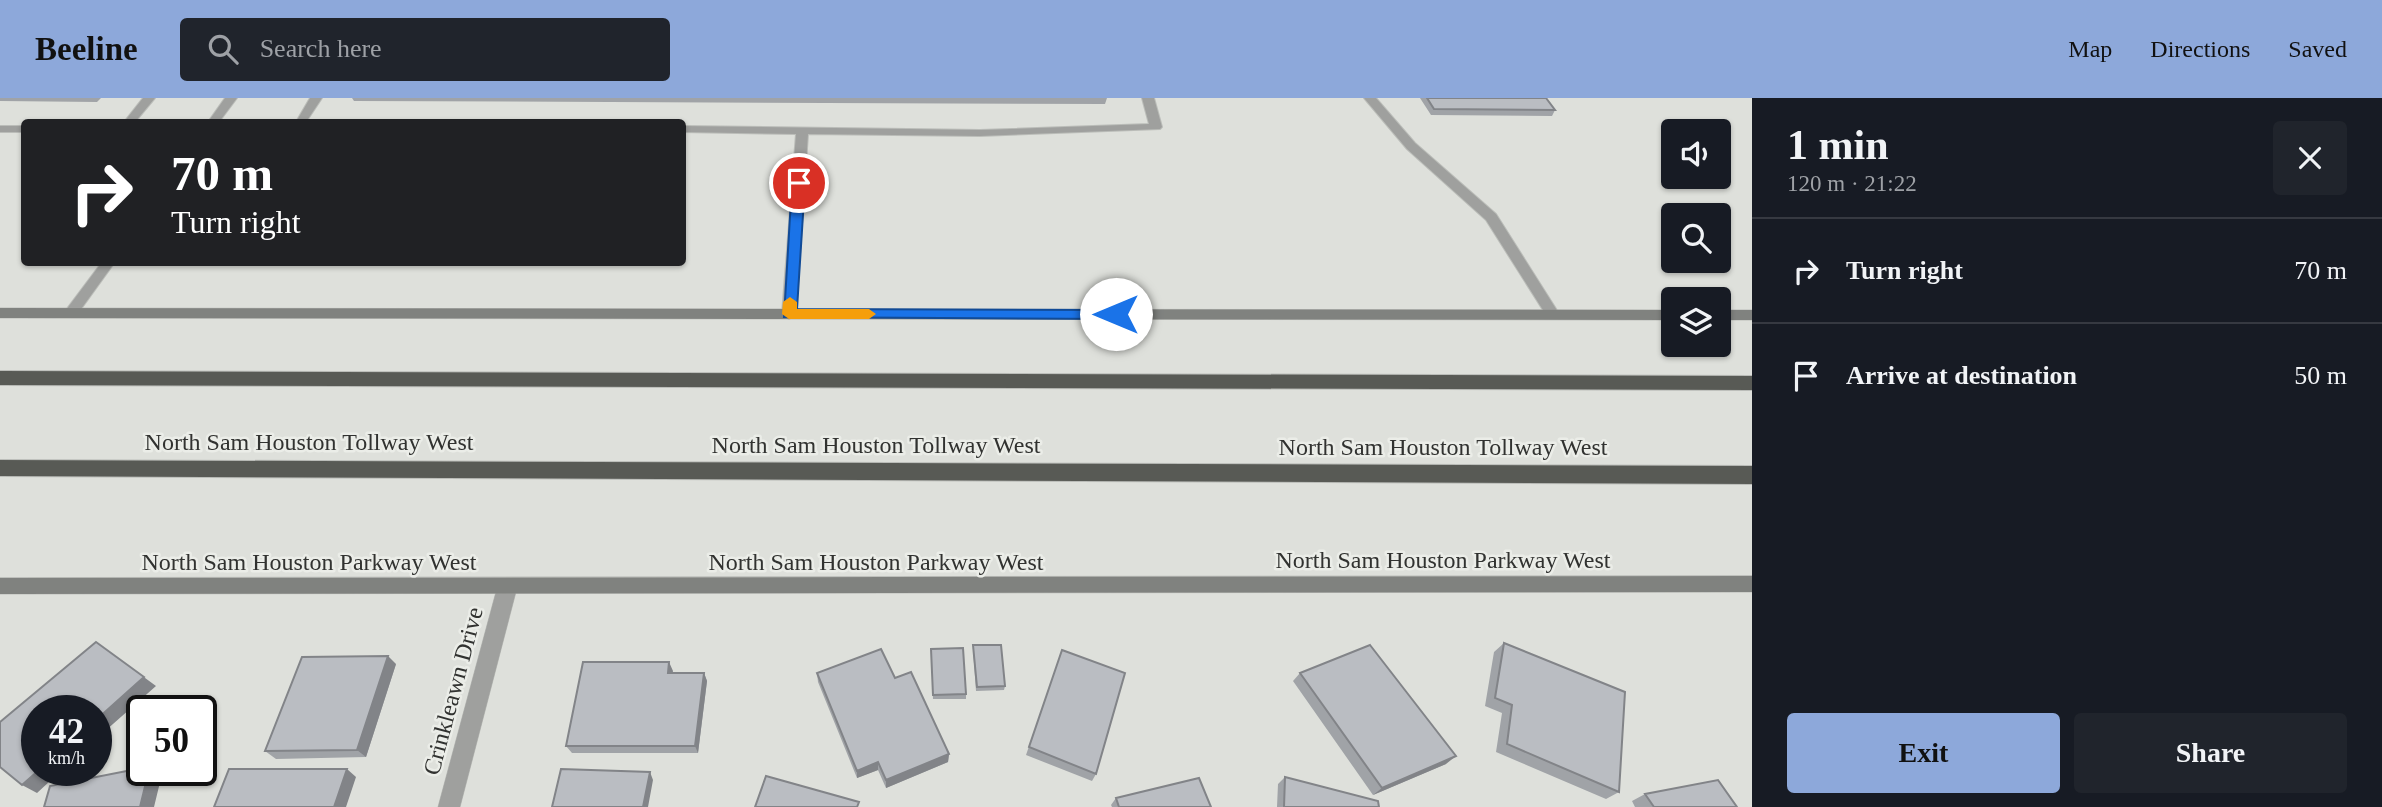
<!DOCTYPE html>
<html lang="en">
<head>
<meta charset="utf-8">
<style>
	body { margin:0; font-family:"Times New Roman",serif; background:#20242c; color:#f1f3f6; height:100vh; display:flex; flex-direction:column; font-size:26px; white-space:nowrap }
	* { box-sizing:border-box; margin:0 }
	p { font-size:23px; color:#9ea1a6 }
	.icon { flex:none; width:38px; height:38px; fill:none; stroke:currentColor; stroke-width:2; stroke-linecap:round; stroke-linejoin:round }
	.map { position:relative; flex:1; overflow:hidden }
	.panel { display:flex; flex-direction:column; background:#171b24; width:630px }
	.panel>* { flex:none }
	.banner { position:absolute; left:21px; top:21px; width:665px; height:147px; border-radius:7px; box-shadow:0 2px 5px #0004; background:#202124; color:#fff; overflow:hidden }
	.controls { position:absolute; left:1661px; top:21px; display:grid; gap:14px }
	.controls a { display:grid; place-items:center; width:70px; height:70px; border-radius:7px; background:#171b24; box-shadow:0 2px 5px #0004; font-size:35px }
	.speed { position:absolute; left:21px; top:597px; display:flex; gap:14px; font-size:35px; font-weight:700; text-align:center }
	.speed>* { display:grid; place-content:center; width:91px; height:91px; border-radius:50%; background:#171b24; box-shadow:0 2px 5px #0004; line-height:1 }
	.speed small { font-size:18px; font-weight:400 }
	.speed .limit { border:4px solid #111; border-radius:10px; background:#fff; color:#111 }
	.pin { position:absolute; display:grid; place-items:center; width:60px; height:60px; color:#fff; margin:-30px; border:4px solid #fff; border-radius:50%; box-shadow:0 2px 7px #0007 }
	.me { position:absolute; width:77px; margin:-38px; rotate:270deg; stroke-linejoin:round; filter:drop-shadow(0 0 5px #0008) }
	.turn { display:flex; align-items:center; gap:24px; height:147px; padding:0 35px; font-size:32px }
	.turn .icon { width:91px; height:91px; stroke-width:2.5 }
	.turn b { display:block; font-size:49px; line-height:60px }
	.round { display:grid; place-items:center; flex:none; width:74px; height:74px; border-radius:7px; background:#20242c }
	.overview { display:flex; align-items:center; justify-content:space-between; height:119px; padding:0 35px }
	h1 { font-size:42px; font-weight:800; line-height:52px }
	.cta { display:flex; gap:14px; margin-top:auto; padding:14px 35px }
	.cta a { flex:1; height:80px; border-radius:7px; background:#8da8da; color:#111; font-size:28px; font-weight:800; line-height:80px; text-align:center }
	.cta a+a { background:#20242c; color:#f1f3f6 }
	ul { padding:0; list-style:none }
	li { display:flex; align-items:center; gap:21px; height:105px; padding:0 35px; border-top:2px solid #363941 }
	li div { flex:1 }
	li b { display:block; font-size:26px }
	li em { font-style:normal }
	header { display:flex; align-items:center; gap:42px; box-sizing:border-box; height:98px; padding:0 35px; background:#8da8da; color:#111 }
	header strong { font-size:33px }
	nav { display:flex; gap:38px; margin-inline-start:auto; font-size:24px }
	.search { width:490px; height:63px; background:#20242c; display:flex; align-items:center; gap:18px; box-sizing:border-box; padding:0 24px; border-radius:7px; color:#9ea1a6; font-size:26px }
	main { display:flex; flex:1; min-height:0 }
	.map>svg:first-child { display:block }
</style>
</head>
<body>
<header>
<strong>Beeline</strong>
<div class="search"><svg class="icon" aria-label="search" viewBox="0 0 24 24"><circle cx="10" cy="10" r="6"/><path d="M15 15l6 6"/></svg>Search here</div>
<nav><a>Map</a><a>Directions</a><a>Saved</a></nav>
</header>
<main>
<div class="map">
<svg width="1752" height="709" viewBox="0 0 1752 709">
	<rect width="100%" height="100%" fill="#dee0db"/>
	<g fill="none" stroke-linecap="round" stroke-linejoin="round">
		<defs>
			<path id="lane" d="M 143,0 L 155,0 L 135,24 L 124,24 Z
				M 225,0 L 237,0 L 219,24 L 208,24 Z
				M 310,0 L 322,0 L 306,24 L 296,24 Z
				M 1142,0 L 1154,0 L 1162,29 L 1160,31 L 980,38 L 808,36 L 796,216 L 789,221 L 782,216 L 796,36 L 682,34 L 682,28 L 980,32 L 1149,26 Z
				M 1364,0 L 1376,0 L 1415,45 L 1496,116 L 1558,214 L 1560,217 L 1558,220 L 1548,220 L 1486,122 L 1407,51 Z
				M 0,28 L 24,28 L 24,34 L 0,34 Z
				M 102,164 L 115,164 L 76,218 L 66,218 L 64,215 L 66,212 Z"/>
			<path id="street" d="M 507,482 L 514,484 L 517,490 L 460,709 L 438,709 L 497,490 L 500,484 Z"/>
			<path id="secondary" d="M 0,210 L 1673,212 L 1673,222 L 0,220 Z
				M 1718,212 L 1752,212 L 1752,222 L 1718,222 Z
				M 1752,478 L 1752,494 L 0,496 L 0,480 Z"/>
			<path id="highway" d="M 0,273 L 1752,278 L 1752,292 L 0,287 Z
				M 0,362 L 1752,368 L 1752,386 L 0,378 Z"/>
		</defs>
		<use href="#lane" stroke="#bbbdb9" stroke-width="2"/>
		<use href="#street" stroke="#bbbdb9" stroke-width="1"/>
		<use href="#secondary" stroke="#bbbdb9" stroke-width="1"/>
		<use href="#highway" stroke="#bbbdb9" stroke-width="2"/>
		<use href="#lane" fill="#9fa09e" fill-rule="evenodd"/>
		<use href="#street" fill="#9fa09e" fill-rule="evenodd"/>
		<use href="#secondary" fill="#80827f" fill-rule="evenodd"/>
		<use href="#highway" fill="#585a55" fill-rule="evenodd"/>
	</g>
	<path fill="#a0a3a7" d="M 0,0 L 101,0 L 97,4 L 0,3 Z
		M 352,0 L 1107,0 L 1105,6 L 354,3 Z
		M 1420,0 L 1546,0 L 1555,12 L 1552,18 L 1431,17 Z
		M 1504,545 L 1619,694 L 1606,701 L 1496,654 L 1502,615 L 1485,608 L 1494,554 Z
		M 973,547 L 1005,588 L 1004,592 L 976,593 L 973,552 Z
		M 931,551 L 966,596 L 966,601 L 933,601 Z
		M 1062,552 L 1096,676 L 1092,683 L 1026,657 Z
		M 669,564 L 672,575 L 704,575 L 707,583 L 698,655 L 572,655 L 566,648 Z
		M 396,566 L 366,659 L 276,661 L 265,653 Z
		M 817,575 L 895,580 L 949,656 L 948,664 L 886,690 L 878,672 L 857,680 L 818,584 Z
		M 1300,575 L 1446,666 L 1373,697 L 1293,583 Z
		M 1285,679 L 1379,709 L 1277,709 L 1278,686 Z
		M 1645,696 L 1737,709 L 1635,709 L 1632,703 Z
		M 1116,700 L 1211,709 L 1112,709 L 1111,707 Z"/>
	<path fill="#828488" d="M 96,544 L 156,588 L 96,641 Z
		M 388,558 L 396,566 L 366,659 L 357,652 Z
		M 669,564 L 673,573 L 671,583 L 668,575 Z
		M 704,575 L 707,583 L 698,655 L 695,648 Z
		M 949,656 L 948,664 L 886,690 L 886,682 Z
		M 1456,658 L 1446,666 L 1373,697 L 1382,690 Z
		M 878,664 L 878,672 L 857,680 L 857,673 Z
		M 347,671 L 356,679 L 346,709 L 334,709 Z
		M 39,672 L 62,672 L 37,695 L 22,687 Z
		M 149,672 L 155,672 L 162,676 L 154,709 L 140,709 Z
		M 650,674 L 653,682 L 648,709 L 643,709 Z"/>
	<path fill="#babdc2" stroke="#828488" stroke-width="2" d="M 1427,0 L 1546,0 L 1555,12 L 1434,11 Z
		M 96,544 L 144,579 L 96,622 L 96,612 L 37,612 L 37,672 L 39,672 L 22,687 L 0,669 L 0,624 Z
		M 1504,545 L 1625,594 L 1619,694 L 1507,646 L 1512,607 L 1495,600 Z
		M 973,547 L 1001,547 L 1005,588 L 977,589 Z
		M 1370,547 L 1456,658 L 1382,690 L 1300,575 Z
		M 963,550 L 966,596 L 933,597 L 931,551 Z
		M 881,551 L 895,580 L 911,574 L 949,656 L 886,682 L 878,664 L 857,673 L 817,575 Z
		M 1062,552 L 1125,575 L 1096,676 L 1029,649 Z
		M 388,558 L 357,652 L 265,653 L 302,559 Z
		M 583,564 L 669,564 L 668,575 L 704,575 L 695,648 L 566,648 Z
		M 142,670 L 142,672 L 149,672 L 140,709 L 44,709 L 50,688 Z
		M 229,671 L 347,671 L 334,709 L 214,709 Z
		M 561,671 L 650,674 L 643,709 L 552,709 Z
		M 766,678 L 859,704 L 857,709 L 755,709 Z
		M 1285,679 L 1378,703 L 1379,709 L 1284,709 Z
		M 1199,680 L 1211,709 L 1119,709 L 1116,700 Z
		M 1718,682 L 1737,709 L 1654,709 L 1645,696 Z"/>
	<path fill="#1a73e8" stroke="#114b97" stroke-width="2" d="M 799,81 L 805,85 L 797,211 L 1116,212 L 1124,216 L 1116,221 L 784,219 L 792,85 Z"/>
	<path fill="#f59e0b" d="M 790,199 L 797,204 L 797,211 L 869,211 L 876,216 L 869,221 L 789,221 L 782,216 L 783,204 Z"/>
	<g text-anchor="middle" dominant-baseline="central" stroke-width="5" stroke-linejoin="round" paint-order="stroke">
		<g font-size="24" fill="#313230" stroke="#ebede8">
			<text x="309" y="344">North Sam Houston Tollway West</text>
			<text x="876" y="347">North Sam Houston Tollway West</text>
			<text x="1443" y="349">North Sam Houston Tollway West</text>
			<text x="1443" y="462">North Sam Houston Parkway West</text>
			<text x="309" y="464">North Sam Houston Parkway West</text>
			<text x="876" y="464">North Sam Houston Parkway West</text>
			<text transform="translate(453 593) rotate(-75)">Crinkleawn Drive</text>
		</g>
	</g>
</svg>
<div class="controls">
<a><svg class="icon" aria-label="sound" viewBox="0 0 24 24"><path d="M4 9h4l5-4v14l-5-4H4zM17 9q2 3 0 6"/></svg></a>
<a><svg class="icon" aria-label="search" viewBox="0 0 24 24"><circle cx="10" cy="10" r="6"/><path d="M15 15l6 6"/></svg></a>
<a><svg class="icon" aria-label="layers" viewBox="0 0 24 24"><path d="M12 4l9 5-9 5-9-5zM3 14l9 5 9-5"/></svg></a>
</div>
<div class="speed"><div>42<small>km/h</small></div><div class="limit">50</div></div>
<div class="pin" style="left:799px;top:85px;background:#d93025"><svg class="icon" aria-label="arrive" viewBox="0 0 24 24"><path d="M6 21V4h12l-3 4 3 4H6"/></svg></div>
<svg class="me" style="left:1116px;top:216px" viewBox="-20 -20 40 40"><circle r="19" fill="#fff"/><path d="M0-13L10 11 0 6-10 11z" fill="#1a73e8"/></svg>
<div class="banner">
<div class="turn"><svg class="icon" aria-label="right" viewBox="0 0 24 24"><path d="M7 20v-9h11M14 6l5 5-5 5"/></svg><div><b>70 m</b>Turn right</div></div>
</div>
</div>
<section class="panel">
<div class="overview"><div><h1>1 min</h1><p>120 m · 21:22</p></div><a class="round"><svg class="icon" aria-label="close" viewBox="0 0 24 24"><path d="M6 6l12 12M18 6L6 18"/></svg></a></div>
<ul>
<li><svg class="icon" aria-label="right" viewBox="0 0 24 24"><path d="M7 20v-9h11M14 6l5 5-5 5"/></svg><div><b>Turn right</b></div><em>70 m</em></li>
<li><svg class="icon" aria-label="arrive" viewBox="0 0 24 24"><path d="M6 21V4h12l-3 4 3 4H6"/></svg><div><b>Arrive at destination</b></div><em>50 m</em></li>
</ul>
<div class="cta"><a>Exit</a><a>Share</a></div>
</section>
</main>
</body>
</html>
